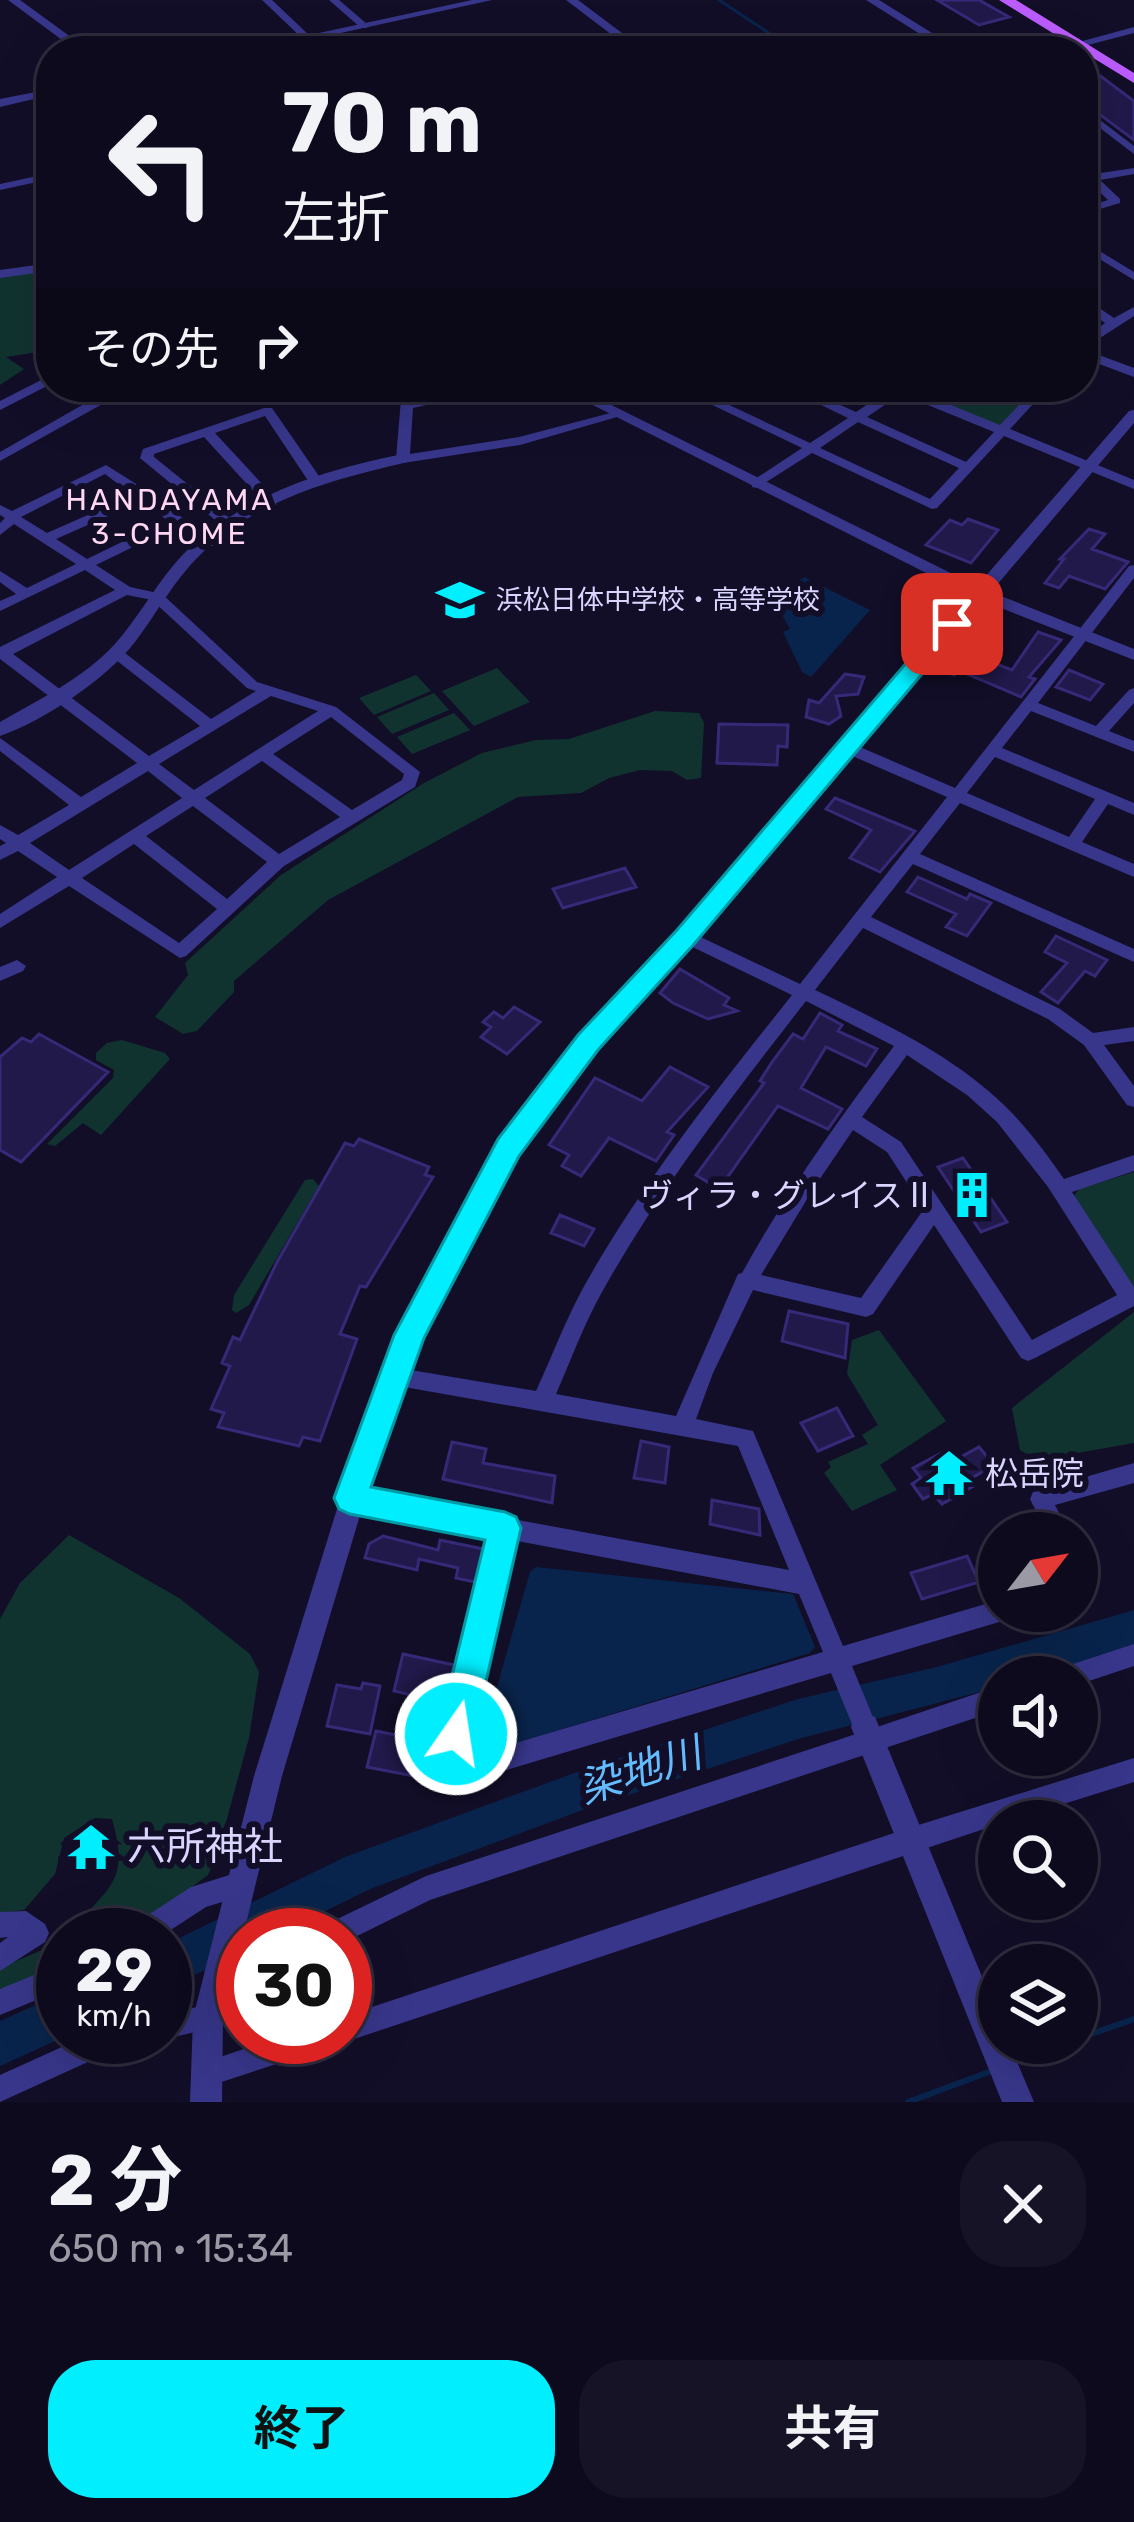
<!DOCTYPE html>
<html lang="ja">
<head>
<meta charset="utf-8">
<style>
	body { margin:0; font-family:Rubik,"Noto Sans JP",sans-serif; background:#171327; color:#f1f3f6; height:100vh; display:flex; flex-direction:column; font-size:45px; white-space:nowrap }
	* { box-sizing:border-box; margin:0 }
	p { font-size:39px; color:#9b9aa4 }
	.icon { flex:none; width:66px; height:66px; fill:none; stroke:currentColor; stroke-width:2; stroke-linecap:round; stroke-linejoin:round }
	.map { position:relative; height:2102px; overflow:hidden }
	.sheet { display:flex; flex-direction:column; background:#0e0a1e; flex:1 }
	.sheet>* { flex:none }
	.guide { position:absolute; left:36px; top:36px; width:1062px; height:366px; border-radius:48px; box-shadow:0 12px 48px #0002,0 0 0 3px #2e2b3c; background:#0e0a1e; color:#f1f3f6; overflow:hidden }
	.needle { width:78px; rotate:59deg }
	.buttons { position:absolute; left:978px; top:1512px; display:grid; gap:24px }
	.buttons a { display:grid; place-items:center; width:120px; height:120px; border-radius:50%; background:#0e0a1e; box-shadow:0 12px 48px #0002,0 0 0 3px #2e2b3c; font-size:60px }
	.speed { position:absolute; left:36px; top:1908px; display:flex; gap:24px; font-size:60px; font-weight:700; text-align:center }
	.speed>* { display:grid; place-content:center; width:156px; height:156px; border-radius:50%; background:#0e0a1e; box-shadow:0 12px 48px #0002,0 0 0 3px #2e2b3c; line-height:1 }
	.speed small { font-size:30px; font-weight:400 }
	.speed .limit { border:18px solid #d22; background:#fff; color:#111 }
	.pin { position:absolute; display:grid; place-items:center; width:102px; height:102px; color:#fff; margin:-51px; border-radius:24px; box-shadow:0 6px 18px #0006 }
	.me { position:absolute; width:132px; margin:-66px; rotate:13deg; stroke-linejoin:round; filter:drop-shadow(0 0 9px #0008) }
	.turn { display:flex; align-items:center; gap:42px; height:252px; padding:0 48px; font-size:54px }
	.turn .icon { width:156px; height:156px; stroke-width:2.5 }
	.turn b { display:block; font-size:84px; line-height:102px }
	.then { display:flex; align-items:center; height:114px; padding:0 48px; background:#0003; gap:24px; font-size:45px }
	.round { display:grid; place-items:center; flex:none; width:126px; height:126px; border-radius:48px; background:#171327 }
	.overview { display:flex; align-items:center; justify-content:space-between; height:204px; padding:0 48px }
	h1 { font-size:72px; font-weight:700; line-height:90px }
	.primary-button { display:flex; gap:24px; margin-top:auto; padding:24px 48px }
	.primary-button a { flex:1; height:138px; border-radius:48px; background:#01eeff; color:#111; font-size:48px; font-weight:700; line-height:138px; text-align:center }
	.primary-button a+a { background:#171327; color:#f1f3f6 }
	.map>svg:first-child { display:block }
</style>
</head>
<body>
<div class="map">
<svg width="1134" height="2102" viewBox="0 0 1134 2102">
	<rect width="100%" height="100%" fill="#120e28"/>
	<path fill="#113330" d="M 51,270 L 51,350 L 6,357 L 24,369 L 0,385 L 0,277 Z
		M 906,387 L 1037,387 L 1000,426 Z
		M 497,668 L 530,702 L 474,726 L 442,691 Z
		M 416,675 L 431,691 L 374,715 L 359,698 Z
		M 434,693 L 449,710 L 392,734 L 377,717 Z
		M 655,711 L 699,713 L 704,723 L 701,778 L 687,780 L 672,771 L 640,770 L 609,778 L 581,793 L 518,797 L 328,900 L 234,981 L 234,992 L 197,1031 L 183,1034 L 155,1017 L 188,975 L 185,963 L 281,875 L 424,783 L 482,753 L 536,740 L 569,739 Z
		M 454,713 L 470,730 L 412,754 L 397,737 Z
		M 122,1040 L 165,1053 L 170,1059 L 101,1135 L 83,1123 L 55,1146 L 47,1144 L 113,1078 L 114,1070 L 96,1060 L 96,1053 L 107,1043 Z
		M 1134,1172 L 1134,1289 L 1072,1199 L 1079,1189 Z
		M 313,1179 L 319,1186 L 249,1305 L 236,1313 L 232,1310 L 234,1295 L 305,1180 Z
		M 1134,1312 L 1134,1443 L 1037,1460 L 1020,1450 L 1012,1408 Z
		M 879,1330 L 946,1421 L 880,1465 L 897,1490 L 852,1511 L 824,1473 L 831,1467 L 828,1462 L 868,1444 L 862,1435 L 878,1425 L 847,1374 L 852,1340 Z
		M 69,1535 L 179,1598 L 250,1654 L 259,1672 L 249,1738 L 217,1855 L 208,1875 L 126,1935 L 68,1935 C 107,1886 131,1885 112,1819 L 95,1818 L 64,1838 L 55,1874 L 24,1910 L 0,1913 L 0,1619 L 20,1583 Z
		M 63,1941 L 63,1968 L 0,1995 L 0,1968 Z"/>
	<path fill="#09244c" d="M 804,577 L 870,610 L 811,677 L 802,672 L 783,632 L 790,629 L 773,599 Z
		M 536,1567 L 793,1594 L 815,1647 L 810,1653 L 491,1751 L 480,1746 L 530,1572 Z"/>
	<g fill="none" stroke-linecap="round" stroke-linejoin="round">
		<path stroke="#09244c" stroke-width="3" d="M 719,0 L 796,51"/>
		<path stroke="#09244c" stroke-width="6" d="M 1077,2039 L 1134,2019
			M 1016,2061 L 1067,2043
			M 908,2102 L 989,2072"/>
		<path fill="#09244c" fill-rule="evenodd" d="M 1134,1610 L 1134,1648 L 1034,1677 L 999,1677 L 999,1687 L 798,1739 L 580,1811 L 370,1889 L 277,1935 L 243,1935 L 243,1952 L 165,1989 L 165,1945 L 345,1857 L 580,1771 L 798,1699 L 937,1667 Z
			M 63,1993 L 64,2037 L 0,2066 L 0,2021 Z"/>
	</g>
	<path fill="#21194a" stroke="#362978" stroke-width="3" d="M 937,0 L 979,0 L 1009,17 L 979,25 Z
		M 1083,63 L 1134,101 L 1134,140 L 1083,102 Z
		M 968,519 L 998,530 L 971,563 L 926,545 L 950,520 L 962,525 Z
		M 1089,529 L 1105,534 L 1092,549 L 1128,562 L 1105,589 L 1069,576 L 1059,588 L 1045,583 L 1064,559 L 1060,559 Z
		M 1038,632 L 1061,640 L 1029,677 L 1035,679 L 1021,697 L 958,670 L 954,675 L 940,669 L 955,652 L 962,651 L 1012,670 Z
		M 1069,670 L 1103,684 L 1090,700 L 1056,687 Z
		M 845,674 L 864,677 L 858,694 L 836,696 L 841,716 L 829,724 L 806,717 L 809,700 L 819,703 Z
		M 719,724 L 788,725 L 787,747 L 778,746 L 777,765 L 717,763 Z
		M 835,798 L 915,831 L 880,872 L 850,858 L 871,830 L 826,809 Z
		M 625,868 L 636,887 L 563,908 L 553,889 Z
		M 918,877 L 967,899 L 970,894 L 991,903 L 967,936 L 946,927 L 956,914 L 907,892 Z
		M 1056,936 L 1107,960 L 1095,976 L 1085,971 L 1058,1003 L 1041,992 L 1067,963 L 1045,952 Z
		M 680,969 L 729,998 L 724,1005 L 737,1011 L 708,1019 L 673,1003 L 660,993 Z
		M 514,1007 L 540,1022 L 507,1054 L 481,1037 L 491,1027 L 483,1022 L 494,1012 L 503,1018 Z
		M 820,1013 L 842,1025 L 838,1031 L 877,1049 L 866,1066 L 826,1047 L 801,1088 L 842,1109 L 828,1129 L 778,1106 L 719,1189 L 696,1175 L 764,1083 L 760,1081 L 772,1062 L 793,1034 L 803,1039 Z
		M 39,1034 L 108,1072 L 21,1162 L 0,1150 L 0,1057 L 22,1038 L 31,1042 Z
		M 670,1067 L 708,1087 L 667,1132 L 674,1135 L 656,1161 L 609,1138 L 581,1176 L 562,1166 L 569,1155 L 549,1145 L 595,1078 L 642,1101 Z
		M 359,1139 L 429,1167 L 425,1175 L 433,1177 L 366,1287 L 360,1286 L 340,1334 L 357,1339 L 320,1441 L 303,1437 L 299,1446 L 218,1427 L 224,1413 L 211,1409 L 230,1366 L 222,1363 L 233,1337 L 240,1340 L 277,1262 L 345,1143 L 354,1146 Z
		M 963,1158 L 1007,1222 L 981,1232 L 938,1167 Z
		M 560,1215 L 594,1229 L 584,1246 L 551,1233 Z
		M 789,1311 L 848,1324 L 845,1358 L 782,1341 Z
		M 837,1408 L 853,1436 L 818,1451 L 801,1423 Z
		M 641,1441 L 669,1447 L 665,1483 L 634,1478 Z
		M 452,1442 L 486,1449 L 483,1463 L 555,1476 L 552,1503 L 443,1479 Z
		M 979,1447 L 994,1465 L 972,1478 L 977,1484 L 942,1504 L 933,1494 L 923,1499 L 912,1484 L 921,1478 L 913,1468 L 949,1449 L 957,1459 Z
		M 712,1500 L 759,1509 L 760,1535 L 710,1524 Z
		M 383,1536 L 438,1550 L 440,1540 L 483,1549 L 475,1582 L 456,1578 L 458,1568 L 419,1559 L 417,1570 L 365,1558 L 369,1544 Z
		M 967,1556 L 979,1582 L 922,1599 L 911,1573 Z
		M 403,1654 L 454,1665 L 445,1703 L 394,1691 Z
		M 363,1683 L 380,1686 L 370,1734 L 327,1726 L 337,1685 L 361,1689 Z
		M 418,1729 L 438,1734 L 429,1779 L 367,1767 L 376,1731 L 416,1739 Z"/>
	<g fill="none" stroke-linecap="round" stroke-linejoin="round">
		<path fill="#37368a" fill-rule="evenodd" d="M 262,0 L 272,0 L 310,36 L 310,40 L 304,40 Z
			M 329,0 L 339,0 L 367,24 L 367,28 L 361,28 Z
			M 1083,107 L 1134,146 L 1134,154 L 1083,115 Z
			M 1083,167 L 1094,174 L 1134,168 L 1134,174 L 1100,180 L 1120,199 L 1120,203 L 1083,214 L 1083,208 L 1108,200 L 1083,176 Z
			M 51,173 L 51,179 L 0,190 L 0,184 Z
			M 1083,241 L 1134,272 L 1134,280 L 1083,249 Z
			M 1083,297 L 1114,318 L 1134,307 L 1134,316 L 1083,349 L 1083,339 L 1105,323 L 1083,307 Z
			M 51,375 L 51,384 L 0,410 L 0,401 Z
			M 124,387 L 142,387 L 106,402 L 0,461 L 0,452 L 98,396 Z
			M 402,387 L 414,387 L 413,401 L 480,387 L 504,387 L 413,408 L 410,454 L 519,437 L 618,411 L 624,415 L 520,445 L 403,463 L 396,459 Z
			M 675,387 L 691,387 L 810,443 L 848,418 L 784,387 L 800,387 L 856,412 L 891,389 L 890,387 L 907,387 L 1000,425 L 1036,387 L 1049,387 L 1010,429 L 1134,480 L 1134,489 L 1004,436 L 937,508 L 932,509 L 812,453 L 757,488 L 752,487 L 752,481 L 802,448 ZM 901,394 L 994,432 L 966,462 L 867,417 ZM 858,422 L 959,468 L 930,499 L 820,448 Z
			M 264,408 L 272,408 L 321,479 L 319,482 L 309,482 L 265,416 L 215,433 L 276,499 L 276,505 L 266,505 L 204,437 L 154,454 L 154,457 L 236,523 L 236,529 L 226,529 L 140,458 L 143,449 Z
			M 106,465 L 149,492 L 215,543 L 213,546 L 203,546 L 176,526 L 96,565 L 130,587 L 162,594 L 257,682 L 336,707 L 420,772 L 415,787 L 284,866 L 186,956 L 180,958 L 69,886 L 0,928 L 0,914 L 57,877 L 18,851 L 0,860 L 0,846 L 6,843 L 0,839 L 0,825 L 18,835 L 69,805 L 0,751 L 0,738 L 81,797 L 137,763 L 0,659 L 0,647 L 115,590 L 85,570 L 0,611 L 0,601 L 16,594 L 0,582 L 0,571 L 27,588 L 76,564 L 14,524 L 0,535 L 0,523 L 5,518 L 0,515 L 0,505 L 12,511 ZM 105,474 L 133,495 L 47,533 L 21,517 ZM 142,501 L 167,520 L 87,559 L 56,539 ZM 127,595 L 152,600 L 247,688 L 256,691 L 211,719 L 121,650 L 111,650 L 111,656 L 200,726 L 149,756 L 13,654 ZM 271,696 L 318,711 L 194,790 L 159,764 ZM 331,717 L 404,774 L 402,780 L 352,810 L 273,754 ZM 262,761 L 340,817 L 279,854 L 205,798 ZM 148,771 L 182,798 L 69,870 L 30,843 ZM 193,806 L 267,862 L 227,899 L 146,836 ZM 134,844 L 217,909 L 179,943 L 82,878 Z
			M 1134,565 L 1134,578 L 1038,703 L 1096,726 L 1129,690 L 1134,688 L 1134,703 L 1109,731 L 1134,741 L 1134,752 L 1031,711 L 1002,748 L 1134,803 L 1134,815 L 1108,804 L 1082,842 L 1134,864 L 1134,877 L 960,803 L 920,854 L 1134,949 L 1134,962 L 913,864 L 871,917 L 1060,1009 L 1093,1033 L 1134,1027 L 1134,1041 L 1104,1045 L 1134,1086 L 1134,1107 L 1127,1105 L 1084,1045 L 1048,1019 L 863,928 L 815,990 C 884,1023 958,1057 1012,1113 C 1031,1133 1048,1156 1064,1179 L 1134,1155 L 1134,1171 L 1072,1192 L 1134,1287 L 1134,1306 L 1035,1358 L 1028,1361 L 1021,1358 L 934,1225 L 873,1314 L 866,1317 L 753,1290 L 713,1373 L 696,1419 L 753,1431 L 843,1646 L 999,1600 L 999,1611 L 1010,1611 L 1007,1619 L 999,1622 L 852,1666 L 877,1727 L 999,1686 L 999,1710 L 430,1900 L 345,1942 L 345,1935 L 319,1935 L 323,1926 L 426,1876 L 856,1734 L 831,1673 L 446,1788 L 437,1785 L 434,1776 L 491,1536 L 350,1509 L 342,1506 L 339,1499 L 342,1492 L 350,1489 L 789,1570 L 738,1446 L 393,1385 L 386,1383 L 383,1376 L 386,1369 L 393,1367 L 536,1391 C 553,1354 567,1316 587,1281 C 645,1179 719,1087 792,995 L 680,941 L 677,937 L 680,933 L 692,933 L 800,984 L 947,797 L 843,752 L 840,748 L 843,744 L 853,744 L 955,788 L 1129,566 ZM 995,757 L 1095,799 L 1069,837 L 967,793 ZM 806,1001 L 894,1046 C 839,1119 786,1193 742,1273 L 738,1274 L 676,1416 L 556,1394 C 571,1360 584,1324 602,1292 C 660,1188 733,1095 806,1001 ZM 907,1055 L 967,1095 L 997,1122 L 1048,1187 L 1117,1295 L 1032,1340 L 901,1142 L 862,1117 ZM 853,1130 L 887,1152 L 924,1209 L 861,1298 L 761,1275 L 815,1186 ZM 512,1540 L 799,1594 L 823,1652 L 462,1759 Z
			M 17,960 L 26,966 L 23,971 L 0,981 L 0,967 Z
			M 1134,1463 L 1134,1483 L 1055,1505 L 1069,1533 L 1047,1533 L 1030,1499 L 1033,1492 Z
			M 1077,1561 L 1085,1564 L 1095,1586 L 1092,1594 L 1077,1599 Z
			M 1134,1644 L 1134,1666 L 1077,1685 L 1077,1677 L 1054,1677 L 1058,1669 Z
			M 1134,1758 L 1134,1782 L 1009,1821 L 999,1821 L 999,1824 L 345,2042 L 335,2037 L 345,2037 L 345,2016 L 912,1827 Z
			M 239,1872 L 248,1876 L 252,1885 L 248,1894 L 206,1907 L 163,1935 L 127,1935 L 131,1926 L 191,1887 Z
			M 26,1911 L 45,1924 L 49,1933 L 45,1942 L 0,1971 L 0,1943 L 8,1937 L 0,1938 L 0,1912 Z
			M 63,1963 L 63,1989 L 0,2015 L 0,1989 Z
			M 243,1965 L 243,1992 L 216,2004 L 207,2000 L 203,1991 L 207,1982 Z
			M 208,2005 L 217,2009 L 221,2018 L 217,2027 L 165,2039 L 160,2037 L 165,2037 L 165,2013 Z
			M 84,2037 L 127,2037 L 123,2046 L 0,2102 L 0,2075 Z
			M 279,2037 L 332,2037 L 328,2046 L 319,2050 L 206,2087 L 197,2083 L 193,2074 L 197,2065 Z"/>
		<path fill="#37368a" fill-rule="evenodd" d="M 8,0 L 20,0 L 90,51 L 77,51 Z
			M 472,0 L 492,0 L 258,51 L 236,51 Z
			M 566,0 L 578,0 L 646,51 L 633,51 Z
			M 866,0 L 879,0 L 961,51 L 947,51 Z
			M 1134,27 L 1134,33 L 1065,51 L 1046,51 Z
			M 51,89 L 51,95 L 0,107 L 0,99 Z
			M 51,263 L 51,271 L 0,278 L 0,270 Z
			M 1083,349 L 1134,368 L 1134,377 L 1083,358 Z
			M 557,387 L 575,387 L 977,586 L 1129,411 L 1134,410 L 1134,423 L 991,592 L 1134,649 L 1134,660 L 983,601 L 693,942 L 595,1049 L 517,1154 L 471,1234 L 422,1336 L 384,1435 L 282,1776 L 223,2018 L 222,2102 L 190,2102 L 193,2018 L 254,1776 L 360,1435 L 398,1335 L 454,1221 L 501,1142 L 581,1037 L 679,932 L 970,595 Z
			M 403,454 L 411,459 L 408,462 C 334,479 258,499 201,554 C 174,580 157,613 135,642 C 105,680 45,720 0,736 L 0,722 C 40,699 82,679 114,645 C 143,613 161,573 194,544 C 252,492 328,469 403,454 Z
			M 865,1713 L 875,1717 L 999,2018 L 999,2043 L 1009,2043 L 1034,2102 L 1002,2102 L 851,1727 L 855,1717 Z"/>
		<path fill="#bc5cff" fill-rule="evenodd" d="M 999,0 L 1016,0 L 1134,73 L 1134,83 Z"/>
	</g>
	<path fill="#01eeff" stroke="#019ba6" stroke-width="3" d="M 952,617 L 960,619 L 960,629 L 695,943 L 598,1050 L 519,1156 L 424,1338 L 371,1487 L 505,1512 L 516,1517 L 521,1528 L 474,1734 L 468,1747 L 456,1752 L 443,1747 L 438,1734 L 485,1540 L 350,1514 L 339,1509 L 334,1498 L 394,1335 L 498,1139 L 578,1035 L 677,930 L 944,619 Z"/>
	<defs>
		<symbol id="school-bare" viewBox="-9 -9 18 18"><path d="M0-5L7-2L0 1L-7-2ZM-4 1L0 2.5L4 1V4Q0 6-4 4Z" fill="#01eeff" stroke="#120e28" stroke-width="2.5" paint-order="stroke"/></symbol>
		<symbol id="building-bare" viewBox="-9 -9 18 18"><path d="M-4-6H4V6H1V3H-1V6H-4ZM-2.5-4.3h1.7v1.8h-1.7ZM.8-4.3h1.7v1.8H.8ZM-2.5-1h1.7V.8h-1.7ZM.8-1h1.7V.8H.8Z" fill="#01eeff" stroke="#120e28" stroke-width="2.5" paint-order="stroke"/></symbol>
		<symbol id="temple-bare" viewBox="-9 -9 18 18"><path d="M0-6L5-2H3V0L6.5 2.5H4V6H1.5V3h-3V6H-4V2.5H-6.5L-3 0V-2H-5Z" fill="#01eeff" stroke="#120e28" stroke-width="2.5" paint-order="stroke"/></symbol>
	</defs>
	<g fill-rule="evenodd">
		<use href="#school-bare" x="427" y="567" width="66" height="66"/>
		<use href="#building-bare" x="939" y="1162" width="66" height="66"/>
		<use href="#temple-bare" x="916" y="1440" width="66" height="66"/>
		<use href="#temple-bare" x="58" y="1814" width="66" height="66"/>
	</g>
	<g text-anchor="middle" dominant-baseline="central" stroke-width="12" stroke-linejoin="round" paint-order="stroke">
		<g font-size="27" fill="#d9d5ff" stroke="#120e28" text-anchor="start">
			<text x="496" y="600">浜松日体中学校・高等学校</text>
		</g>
		<g font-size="30" letter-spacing="3" fill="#ffd7f2" stroke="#120e28">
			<text x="170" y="500">HANDAYAMA<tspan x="170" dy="34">3-CHOME</tspan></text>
		</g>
		<g font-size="33" fill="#d9d5ff" stroke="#120e28" text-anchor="end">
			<text x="936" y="1195">ヴィラ・グレイスⅡ</text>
			<text x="985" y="1473" text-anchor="start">松岳院</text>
		</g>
		<g font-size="39" fill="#d9d5ff" stroke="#120e28" text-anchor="start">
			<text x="127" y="1847">六所神社</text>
		</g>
		<g font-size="42" font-style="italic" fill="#63bcff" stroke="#120e28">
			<text transform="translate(640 1771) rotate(-18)">染地川</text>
		</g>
	</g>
</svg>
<div class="buttons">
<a><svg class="needle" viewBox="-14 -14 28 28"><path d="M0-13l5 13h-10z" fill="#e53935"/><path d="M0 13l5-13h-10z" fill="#9b9aa4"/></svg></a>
<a><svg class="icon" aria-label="sound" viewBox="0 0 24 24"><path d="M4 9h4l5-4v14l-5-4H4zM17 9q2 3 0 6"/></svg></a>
<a><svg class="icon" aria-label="search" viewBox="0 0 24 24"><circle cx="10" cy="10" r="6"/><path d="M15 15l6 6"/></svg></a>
<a><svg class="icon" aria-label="layers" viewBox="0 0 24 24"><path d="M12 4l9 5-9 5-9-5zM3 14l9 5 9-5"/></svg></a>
</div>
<div class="speed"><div>29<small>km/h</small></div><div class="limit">30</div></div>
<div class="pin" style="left:952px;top:624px;background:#d93025"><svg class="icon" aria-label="arrive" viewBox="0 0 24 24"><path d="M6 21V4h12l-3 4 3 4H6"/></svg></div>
<svg class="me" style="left:456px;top:1734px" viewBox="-20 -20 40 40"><circle r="17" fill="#01eeff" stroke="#fff" stroke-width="3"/><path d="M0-11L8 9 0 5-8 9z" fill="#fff"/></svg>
<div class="guide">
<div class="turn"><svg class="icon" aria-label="left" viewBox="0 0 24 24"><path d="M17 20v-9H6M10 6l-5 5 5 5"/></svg><div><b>70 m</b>左折</div></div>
<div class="then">その先<svg class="icon" aria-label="right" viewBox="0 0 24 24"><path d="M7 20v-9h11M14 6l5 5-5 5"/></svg></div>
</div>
</div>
<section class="sheet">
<div class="overview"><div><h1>2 分</h1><p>650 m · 15:34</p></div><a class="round"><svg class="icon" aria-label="close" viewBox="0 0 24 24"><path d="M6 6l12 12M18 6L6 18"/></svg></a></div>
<div class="primary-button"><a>終了</a><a>共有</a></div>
</section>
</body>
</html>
